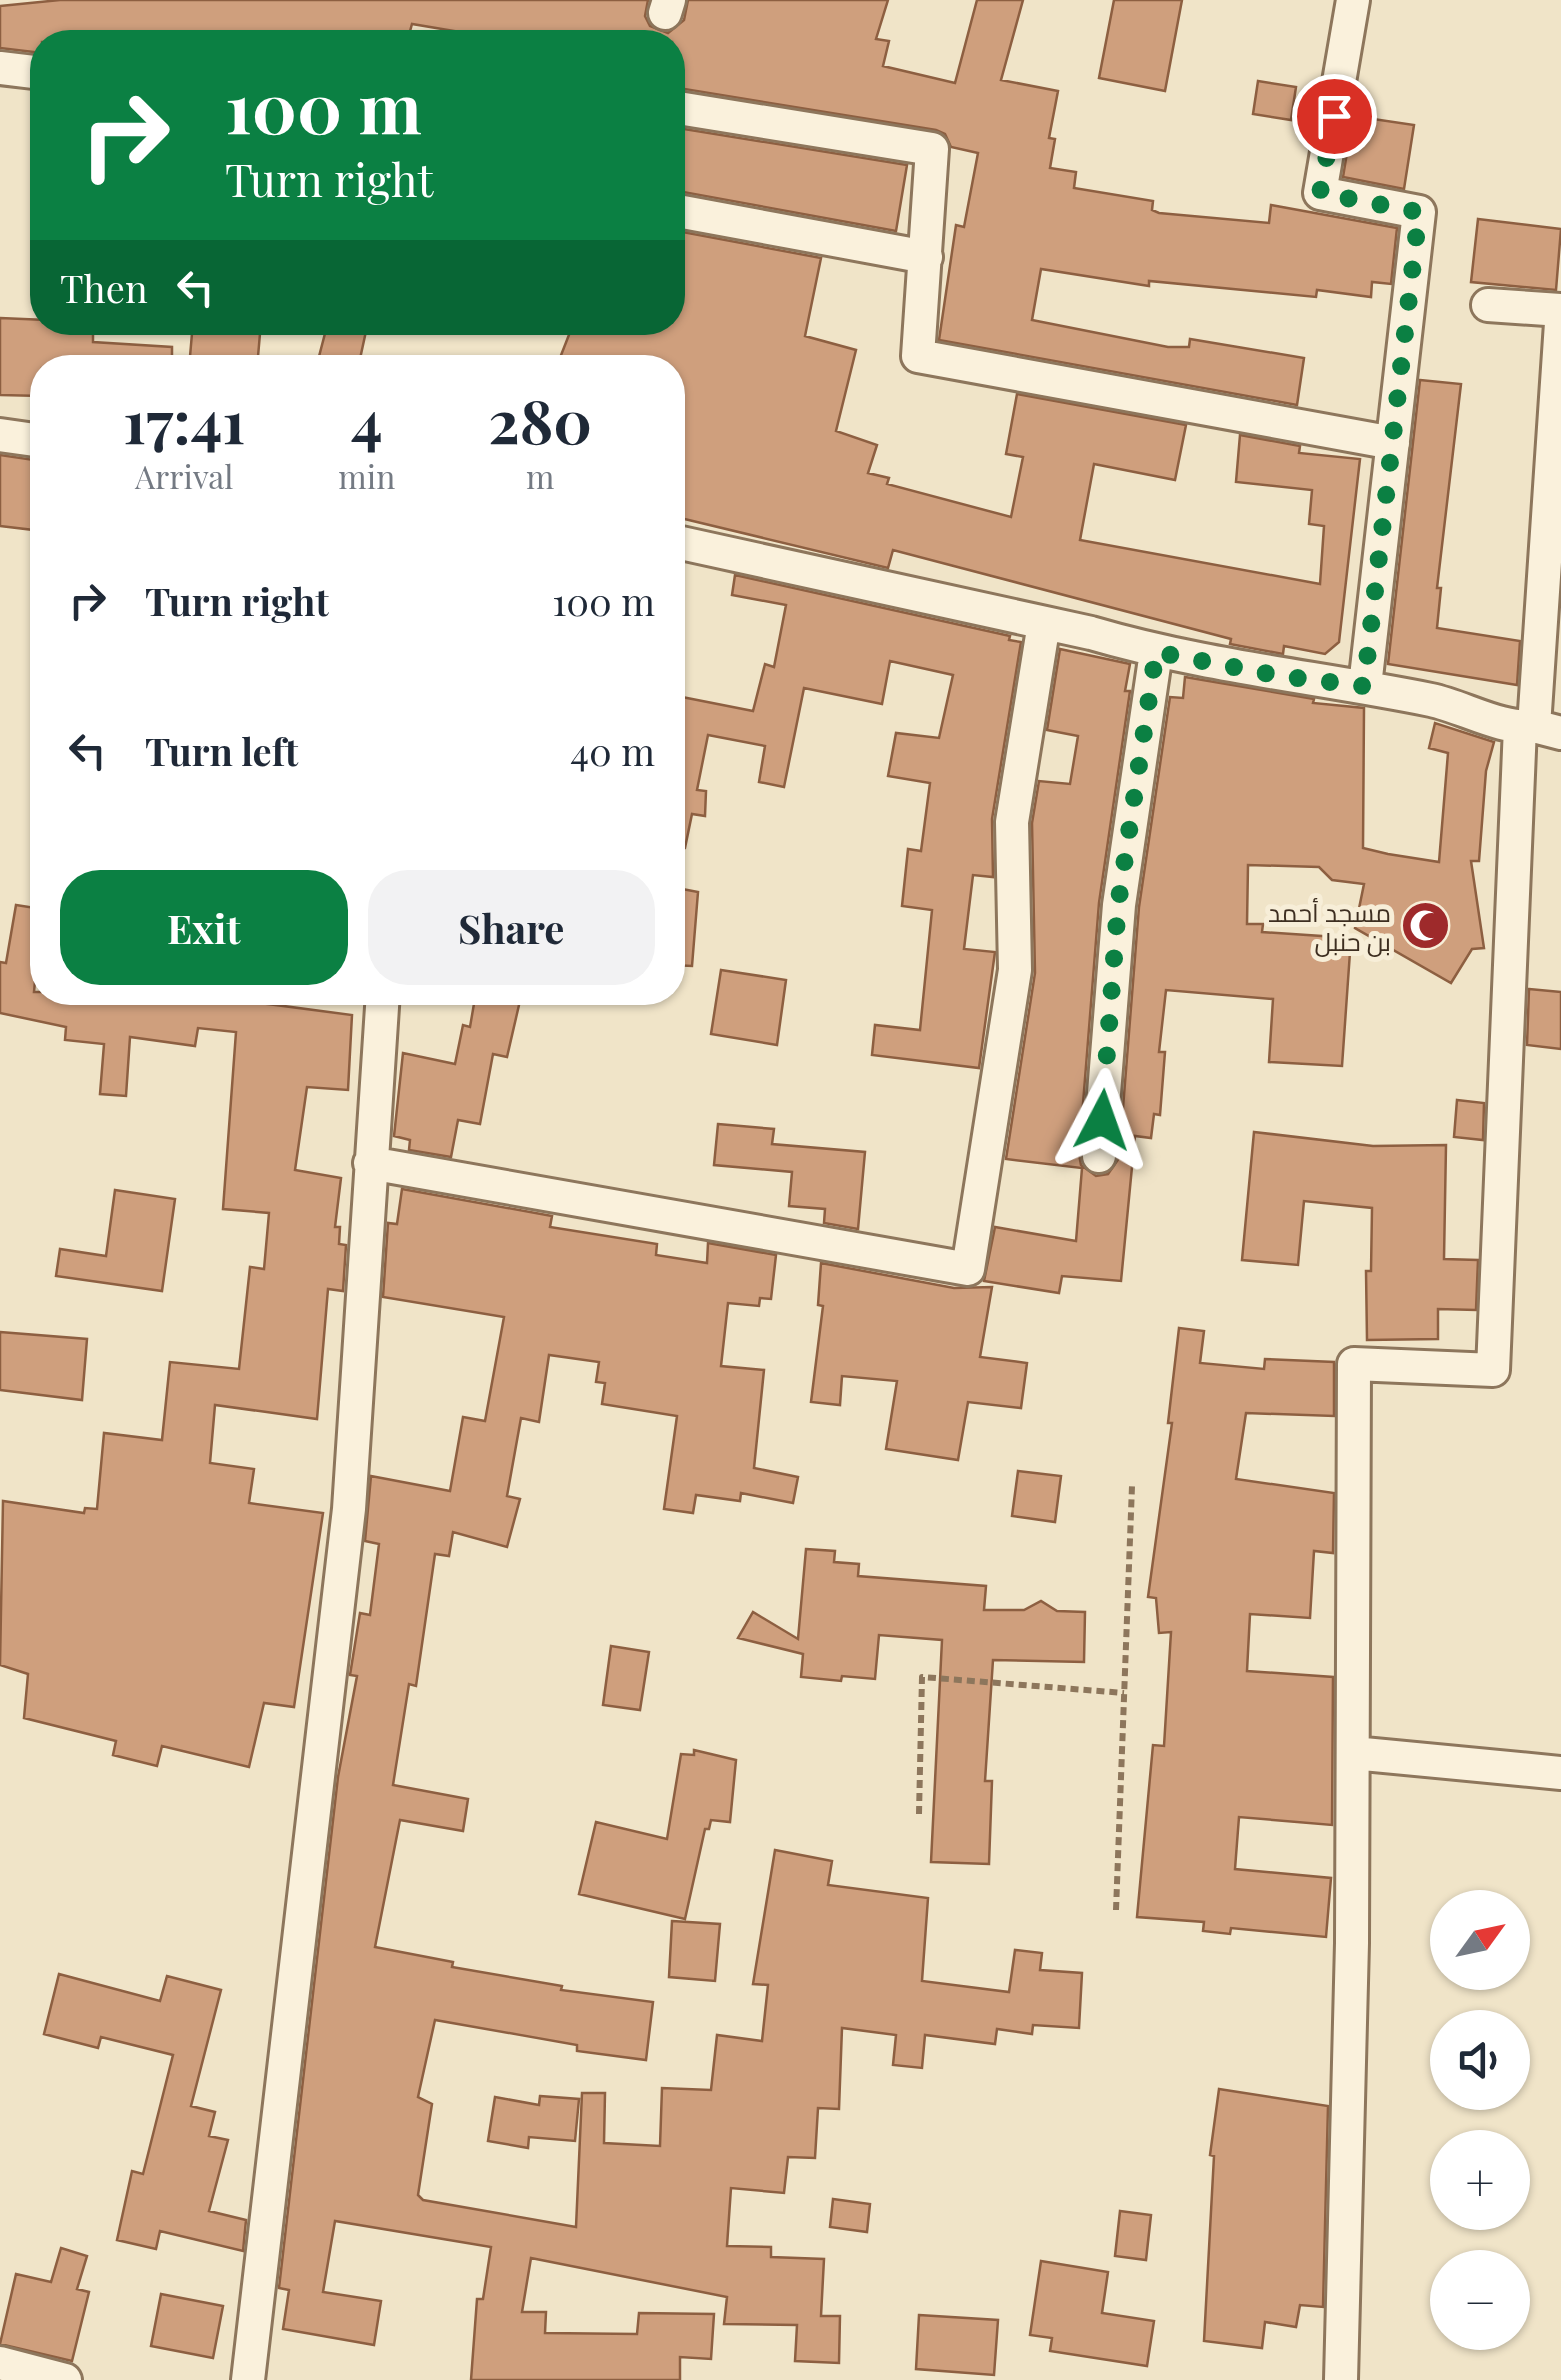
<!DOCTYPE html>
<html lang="en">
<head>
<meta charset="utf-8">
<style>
	body { margin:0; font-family:"Playfair Display",Cairo,serif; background:#f2f2f3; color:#1f2937; height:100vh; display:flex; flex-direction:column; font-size:38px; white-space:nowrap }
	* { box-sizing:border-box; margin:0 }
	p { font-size:32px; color:#747a83 }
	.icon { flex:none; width:55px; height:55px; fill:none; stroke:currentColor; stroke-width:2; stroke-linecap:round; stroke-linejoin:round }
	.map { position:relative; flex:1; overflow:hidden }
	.side { position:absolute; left:30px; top:355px; width:655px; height:650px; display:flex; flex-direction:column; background:#fff; border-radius:40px; box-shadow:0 2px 8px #0004 }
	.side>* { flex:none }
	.banner { position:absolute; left:30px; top:30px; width:655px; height:305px; border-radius:40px; box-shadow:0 2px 8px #0004; background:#0b8043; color:#fff; overflow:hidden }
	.needle { width:65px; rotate:57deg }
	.buttons { position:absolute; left:1430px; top:1890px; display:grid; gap:20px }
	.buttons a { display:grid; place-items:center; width:100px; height:100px; border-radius:50%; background:#fff; box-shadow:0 2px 8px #0004; font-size:50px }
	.pin { position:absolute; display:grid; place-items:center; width:85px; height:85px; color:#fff; margin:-42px; border:5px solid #fff; border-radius:50%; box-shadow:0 2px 10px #0007 }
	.me { position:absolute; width:110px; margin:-55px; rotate:4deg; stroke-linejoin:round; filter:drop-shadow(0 0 8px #0008) }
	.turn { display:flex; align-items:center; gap:35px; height:210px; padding:0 30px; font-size:45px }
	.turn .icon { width:130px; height:130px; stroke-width:2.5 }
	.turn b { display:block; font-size:70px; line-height:85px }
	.then { display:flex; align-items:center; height:95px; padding:0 30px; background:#0003; gap:20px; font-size:38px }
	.eta { display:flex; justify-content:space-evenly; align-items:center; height:170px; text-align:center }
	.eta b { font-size:60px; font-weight:700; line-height:70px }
	.cta { display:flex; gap:20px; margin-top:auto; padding:20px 30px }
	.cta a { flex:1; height:115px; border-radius:40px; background:#0b8043; color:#fff; font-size:40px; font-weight:700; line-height:115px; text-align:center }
	.cta a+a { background:#f2f2f3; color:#1f2937 }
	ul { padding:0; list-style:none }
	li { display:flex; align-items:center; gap:30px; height:150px; padding:0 30px }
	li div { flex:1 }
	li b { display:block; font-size:38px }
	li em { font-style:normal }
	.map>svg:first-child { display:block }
</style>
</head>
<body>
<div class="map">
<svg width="1561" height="2380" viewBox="0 0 1561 2380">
	<rect width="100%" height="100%" fill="#f0e4c8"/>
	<path fill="#cf9f7d" stroke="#8d5f41" stroke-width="2.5" d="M 60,0 L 648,0 L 645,16 L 650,26 L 668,33 L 684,20 L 688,0 L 888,0 L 876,39 L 889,41 L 883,66 L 955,83 L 977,0 L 1023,0 L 1001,80 L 1058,91 L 1049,138 L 1055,139 L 1050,168 L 1076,172 L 1074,188 L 1153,201 L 1152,210 L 1159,213 L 1269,223 L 1271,205 L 1397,228 L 1391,284 L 1372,282 L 1371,297 L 1317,290 L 1316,297 L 1149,281 L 1149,286 L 1041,269 L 1032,320 L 1168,347 L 1189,347 L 1190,339 L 1304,358 L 1297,405 L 939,340 L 956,225 L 964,227 L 978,153 L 951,147 L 945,134 L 936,130 L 672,87 L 672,42 L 544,42 L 491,34 L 489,42 L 458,42 L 460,32 L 412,24 L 407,42 L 42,42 L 42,53 L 0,48 L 0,6 Z
		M 1114,0 L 1182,0 L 1165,91 L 1099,78 Z
		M 1258,81 L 1296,87 L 1291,120 L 1253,114 Z
		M 1353,116 L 1414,125 L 1404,189 L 1343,177 Z
		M 678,128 L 907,165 L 896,231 L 672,190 Z
		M 1478,219 L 1561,229 L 1556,290 L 1471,282 Z
		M 672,230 L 821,258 L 805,336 L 856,350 L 836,431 L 877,445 L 868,473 L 889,478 L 887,484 L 1011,517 L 1023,457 L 1006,454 L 1017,394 L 1186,425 L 1175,480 L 1094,464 L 1080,540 L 1320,584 L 1324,526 L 1309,524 L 1312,490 L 1236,482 L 1240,435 L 1300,446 L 1299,453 L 1360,459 L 1339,642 L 1325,654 L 1284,646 L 1283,654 L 1230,644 L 1231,639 L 893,550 L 888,568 L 672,516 L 672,368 L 556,368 L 574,322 L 672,322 Z
		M 0,318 L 93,322 L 93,342 L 172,347 L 172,368 L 42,368 L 42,396 L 0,395 Z
		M 193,322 L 261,322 L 257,368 L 189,368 Z
		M 328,322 L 368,322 L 358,368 L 316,368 Z
		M 1420,380 L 1461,384 L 1437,588 L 1441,588 L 1437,628 L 1520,641 L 1517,685 L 1388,664 Z
		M 0,455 L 41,461 L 34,530 L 0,526 Z
		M 735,575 L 1010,636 L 1009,640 L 1021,642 L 992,819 L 993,877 L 973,875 L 964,949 L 995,952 L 979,1068 L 872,1055 L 875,1025 L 920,1030 L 932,910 L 902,906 L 908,849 L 921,851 L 930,783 L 888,776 L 896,733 L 939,738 L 953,675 L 890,661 L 882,704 L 804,688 L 784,787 L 759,782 L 765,746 L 708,735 L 697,790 L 706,791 L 705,816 L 692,814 L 685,848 L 672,847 L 672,722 L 677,696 L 753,711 L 765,664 L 774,667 L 786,605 L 732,595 Z
		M 1060,649 L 1130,664 L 1125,691 L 1130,691 L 1099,903 L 1079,1154 L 1081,1165 L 1096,1176 L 1108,1174 L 1119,1158 L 1139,907 L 1170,697 L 1183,698 L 1185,677 L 1314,699 L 1313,703 L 1364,708 L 1363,848 L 1388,854 L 1439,862 L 1448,753 L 1429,748 L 1435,723 L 1494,742 L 1486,771 L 1479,861 L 1471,861 L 1484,948 L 1472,949 L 1451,983 L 1355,928 L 1364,884 L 1332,880 L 1319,867 L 1248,865 L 1247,924 L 1263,924 L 1262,932 L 1351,938 L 1342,1066 L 1269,1062 L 1273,999 L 1166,990 L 1159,1052 L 1165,1052 L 1160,1115 L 1154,1114 L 1151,1138 L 1135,1136 L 1121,1281 L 1062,1276 L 1059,1293 L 984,1281 L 995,1227 L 1076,1241 L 1082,1168 L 1006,1159 L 1035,973 L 1032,823 L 1039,781 L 1070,784 L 1078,736 L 1047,730 Z
		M 672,887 L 698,892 L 692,966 L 672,965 Z
		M 16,905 L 42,909 L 34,992 L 177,992 L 352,1015 L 348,1090 L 307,1087 L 295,1170 L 341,1178 L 335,1227 L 340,1227 L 339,1244 L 346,1245 L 343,1291 L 328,1289 L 317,1419 L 215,1405 L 210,1463 L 254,1469 L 249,1503 L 323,1513 L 294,1707 L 264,1703 L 249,1767 L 162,1746 L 157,1766 L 113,1755 L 116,1741 L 24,1718 L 28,1674 L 0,1665 L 3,1501 L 84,1513 L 85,1508 L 97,1509 L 104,1433 L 162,1440 L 170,1362 L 239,1369 L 250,1267 L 264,1269 L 269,1213 L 223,1209 L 236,1032 L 198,1028 L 195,1046 L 130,1037 L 126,1096 L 100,1094 L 104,1044 L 65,1040 L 66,1027 L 0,1013 L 0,962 L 6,963 Z
		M 721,970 L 786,980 L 777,1045 L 711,1034 Z
		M 1529,989 L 1561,992 L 1561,1049 L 1527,1045 Z
		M 476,992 L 522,992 L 507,1057 L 493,1054 L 480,1124 L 458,1120 L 451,1157 L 409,1150 L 410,1140 L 394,1136 L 403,1053 L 455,1064 L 463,1025 L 470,1027 Z
		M 1457,1100 L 1484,1103 L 1483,1140 L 1454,1137 Z
		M 718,1124 L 774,1129 L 772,1144 L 865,1152 L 858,1229 L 824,1223 L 825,1209 L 789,1206 L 792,1172 L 714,1165 Z
		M 1254,1132 L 1373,1146 L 1446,1145 L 1444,1259 L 1478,1260 L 1476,1310 L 1438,1309 L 1438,1339 L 1367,1340 L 1366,1271 L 1371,1271 L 1372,1208 L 1304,1201 L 1298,1265 L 1242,1260 Z
		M 402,1189 L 552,1216 L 550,1227 L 657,1244 L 656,1255 L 707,1263 L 708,1243 L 776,1255 L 771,1299 L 760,1298 L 759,1306 L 728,1303 L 721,1366 L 764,1370 L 754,1468 L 798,1477 L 793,1503 L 741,1493 L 740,1501 L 696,1495 L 693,1513 L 664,1509 L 677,1416 L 602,1404 L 605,1383 L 596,1382 L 599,1362 L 549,1355 L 539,1422 L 521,1418 L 507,1496 L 520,1499 L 507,1547 L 453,1532 L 449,1556 L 435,1554 L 416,1686 L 409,1684 L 393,1785 L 468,1799 L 463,1831 L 400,1820 L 375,1947 L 453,1962 L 452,1967 L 562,1986 L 561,1990 L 653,2002 L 646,2060 L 577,2051 L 577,2045 L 435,2020 L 418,2097 L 432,2104 L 418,2195 L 423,2200 L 576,2227 L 582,2093 L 605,2093 L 604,2143 L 660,2146 L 662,2088 L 711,2090 L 717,2035 L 762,2041 L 768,1985 L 753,1984 L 775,1850 L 832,1861 L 828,1885 L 928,1898 L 922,1981 L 1009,1992 L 1015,1950 L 1042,1953 L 1040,1970 L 1082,1973 L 1079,2028 L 1033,2025 L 1032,2034 L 997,2029 L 995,2044 L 925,2035 L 922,2068 L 893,2065 L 896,2035 L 842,2028 L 839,2109 L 818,2108 L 815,2158 L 788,2157 L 784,2193 L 731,2188 L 727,2246 L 771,2247 L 771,2257 L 824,2259 L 821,2316 L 840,2316 L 839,2363 L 795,2361 L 797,2325 L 724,2324 L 727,2297 L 531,2258 L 522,2312 L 546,2312 L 545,2333 L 637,2334 L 639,2313 L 714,2314 L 711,2359 L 680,2357 L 680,2380 L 471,2380 L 477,2299 L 483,2299 L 491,2247 L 335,2221 L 323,2292 L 381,2301 L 374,2345 L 283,2329 L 289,2290 L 279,2288 L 338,1777 L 357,1676 L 350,1675 L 360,1613 L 370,1615 L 379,1544 L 365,1541 L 371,1476 L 450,1491 L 463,1417 L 485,1421 L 504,1317 L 383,1297 L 388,1223 L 397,1224 Z
		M 115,1190 L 175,1199 L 162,1291 L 56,1276 L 60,1249 L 106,1256 Z
		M 821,1263 L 954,1288 L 992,1287 L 980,1357 L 1027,1363 L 1021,1408 L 968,1402 L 958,1460 L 886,1449 L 897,1381 L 842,1376 L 840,1405 L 811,1402 L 823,1306 L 818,1305 Z
		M 1179,1328 L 1204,1331 L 1200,1363 L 1264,1369 L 1265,1359 L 1334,1362 L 1334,1416 L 1246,1413 L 1236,1479 L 1334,1493 L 1333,1553 L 1314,1551 L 1310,1618 L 1250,1614 L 1247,1671 L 1333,1677 L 1332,1825 L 1239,1817 L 1235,1869 L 1331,1878 L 1326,1937 L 1231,1928 L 1230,1934 L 1203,1931 L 1204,1922 L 1137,1917 L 1153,1745 L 1164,1746 L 1171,1632 L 1159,1633 L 1156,1598 L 1148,1597 L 1172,1423 L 1168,1423 Z
		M 0,1332 L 87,1339 L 82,1400 L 0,1390 Z
		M 1018,1471 L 1061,1476 L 1055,1522 L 1012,1516 Z
		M 806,1549 L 835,1551 L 834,1562 L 859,1564 L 858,1576 L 986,1586 L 984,1610 L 1024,1610 L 1041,1601 L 1057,1611 L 1085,1612 L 1084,1662 L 993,1660 L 985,1781 L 992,1781 L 989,1864 L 931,1862 L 942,1640 L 879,1635 L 875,1679 L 842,1676 L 841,1681 L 801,1677 L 803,1654 L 738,1638 L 753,1612 L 798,1639 Z
		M 611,1646 L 649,1652 L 640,1710 L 603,1705 Z
		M 694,1750 L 736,1760 L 730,1822 L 711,1820 L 709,1829 L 705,1829 L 685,1919 L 579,1894 L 596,1822 L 667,1839 L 681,1754 L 694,1755 Z
		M 672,1921 L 720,1924 L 715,1981 L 669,1977 Z
		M 59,1974 L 160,2001 L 167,1976 L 221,1990 L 191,2106 L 215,2112 L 209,2136 L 228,2140 L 209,2211 L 246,2220 L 243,2251 L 160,2231 L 156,2249 L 117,2240 L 132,2171 L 143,2174 L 173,2055 L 101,2037 L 98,2048 L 44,2034 Z
		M 1219,2089 L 1328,2106 L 1323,2307 L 1300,2305 L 1296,2327 L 1265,2322 L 1262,2348 L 1204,2341 L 1214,2156 L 1210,2155 Z
		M 540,2096 L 579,2099 L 575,2141 L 529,2137 L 528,2148 L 488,2141 L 495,2097 L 539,2105 Z
		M 833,2199 L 870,2204 L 867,2232 L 830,2227 Z
		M 1120,2211 L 1151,2215 L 1146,2260 L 1115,2256 Z
		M 61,2248 L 87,2256 L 77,2289 L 89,2292 L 72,2361 L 0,2344 L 16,2274 L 51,2282 Z
		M 1041,2261 L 1108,2272 L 1102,2313 L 1154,2321 L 1147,2366 L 1050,2351 L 1052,2338 L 1030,2335 Z
		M 161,2294 L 223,2306 L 213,2358 L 151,2346 Z
		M 919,2315 L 998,2320 L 994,2375 L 916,2369 Z"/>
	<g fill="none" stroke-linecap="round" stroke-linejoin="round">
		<defs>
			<path id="minor" d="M 1353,0 L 1320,193 L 1419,212 L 1365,686
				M 665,13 L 669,0
				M 0,68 L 42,73
				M 672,107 L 932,149 L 918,356 L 1393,443
				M 672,210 L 926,257
				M 1488,305 L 1561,310
				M 1561,323 L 1534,726 L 1561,733
				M 0,435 L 42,441
				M 672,541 L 1091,633 C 1203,666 1317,677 1431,700 C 1464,707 1501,730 1534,726
				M 1099,1156 L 1119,905 L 1156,652
				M 370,1163 L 968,1269 L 1015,970 L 1012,822 L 1044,623
				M 1353,1753 L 1561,1773
				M 0,2363 L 65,2380
				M 248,2380 L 349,1509 L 383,992
				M 1341,2380 L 1352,1943 L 1354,1364 L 1493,1370 L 1520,727"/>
		</defs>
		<use href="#minor" stroke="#8d765c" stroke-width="38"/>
		<path stroke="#8d765c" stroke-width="6" stroke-dasharray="8 5" stroke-linecap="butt" d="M 919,1814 L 922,1677 L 1124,1693
			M 1116,1910 L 1132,1486"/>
		<use href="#minor" stroke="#faf1dc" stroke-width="32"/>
	</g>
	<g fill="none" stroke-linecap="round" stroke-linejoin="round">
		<path stroke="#0b8043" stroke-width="18" stroke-dasharray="0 32.4" d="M 1102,1120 L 1118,905 L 1156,652 L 1280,676 L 1364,686 L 1419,212 L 1320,193 L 1334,116"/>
	</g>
	<defs>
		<symbol id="mosque-disc" viewBox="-11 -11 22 22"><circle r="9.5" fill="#9e2a2b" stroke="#f7eed8"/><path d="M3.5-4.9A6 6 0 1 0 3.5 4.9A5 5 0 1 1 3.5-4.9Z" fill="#fff"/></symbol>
	</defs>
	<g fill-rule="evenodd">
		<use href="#mosque-disc" x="1398" y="898" width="55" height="55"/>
	</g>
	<g text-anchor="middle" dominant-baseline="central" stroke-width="10" stroke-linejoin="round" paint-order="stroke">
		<g font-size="25" fill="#3d2e20" stroke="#f7eed8" text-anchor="end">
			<text x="1391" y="911">مسجد أحمد<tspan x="1391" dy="29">بن حنبل</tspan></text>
		</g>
	</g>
</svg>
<div class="buttons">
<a><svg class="needle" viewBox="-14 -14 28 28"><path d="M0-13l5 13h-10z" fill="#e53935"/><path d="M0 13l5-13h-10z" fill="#747a83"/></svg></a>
<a><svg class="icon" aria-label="sound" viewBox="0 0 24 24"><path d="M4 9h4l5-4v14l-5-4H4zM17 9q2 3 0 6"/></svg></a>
<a>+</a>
<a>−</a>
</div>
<div class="pin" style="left:1334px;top:116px;background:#d93025"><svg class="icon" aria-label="arrive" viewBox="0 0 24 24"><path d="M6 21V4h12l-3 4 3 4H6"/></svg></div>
<svg class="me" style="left:1102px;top:1120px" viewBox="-20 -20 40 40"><path d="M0-17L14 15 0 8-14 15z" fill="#0b8043" stroke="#fff" stroke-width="4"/></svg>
<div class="banner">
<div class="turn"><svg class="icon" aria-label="right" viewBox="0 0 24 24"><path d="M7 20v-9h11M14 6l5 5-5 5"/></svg><div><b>100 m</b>Turn right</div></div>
<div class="then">Then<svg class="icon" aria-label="left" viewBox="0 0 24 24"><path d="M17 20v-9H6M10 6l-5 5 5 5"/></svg></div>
</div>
<section class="side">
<div class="eta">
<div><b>17:41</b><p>Arrival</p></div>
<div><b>4</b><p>min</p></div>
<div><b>280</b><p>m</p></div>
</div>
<ul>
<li><svg class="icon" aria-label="right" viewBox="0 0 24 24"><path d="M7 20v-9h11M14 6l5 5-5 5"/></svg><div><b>Turn right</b></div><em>100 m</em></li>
<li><svg class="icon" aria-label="left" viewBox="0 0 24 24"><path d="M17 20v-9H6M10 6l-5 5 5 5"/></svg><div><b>Turn left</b></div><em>40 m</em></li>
</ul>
<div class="cta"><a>Exit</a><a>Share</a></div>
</section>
</div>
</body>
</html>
